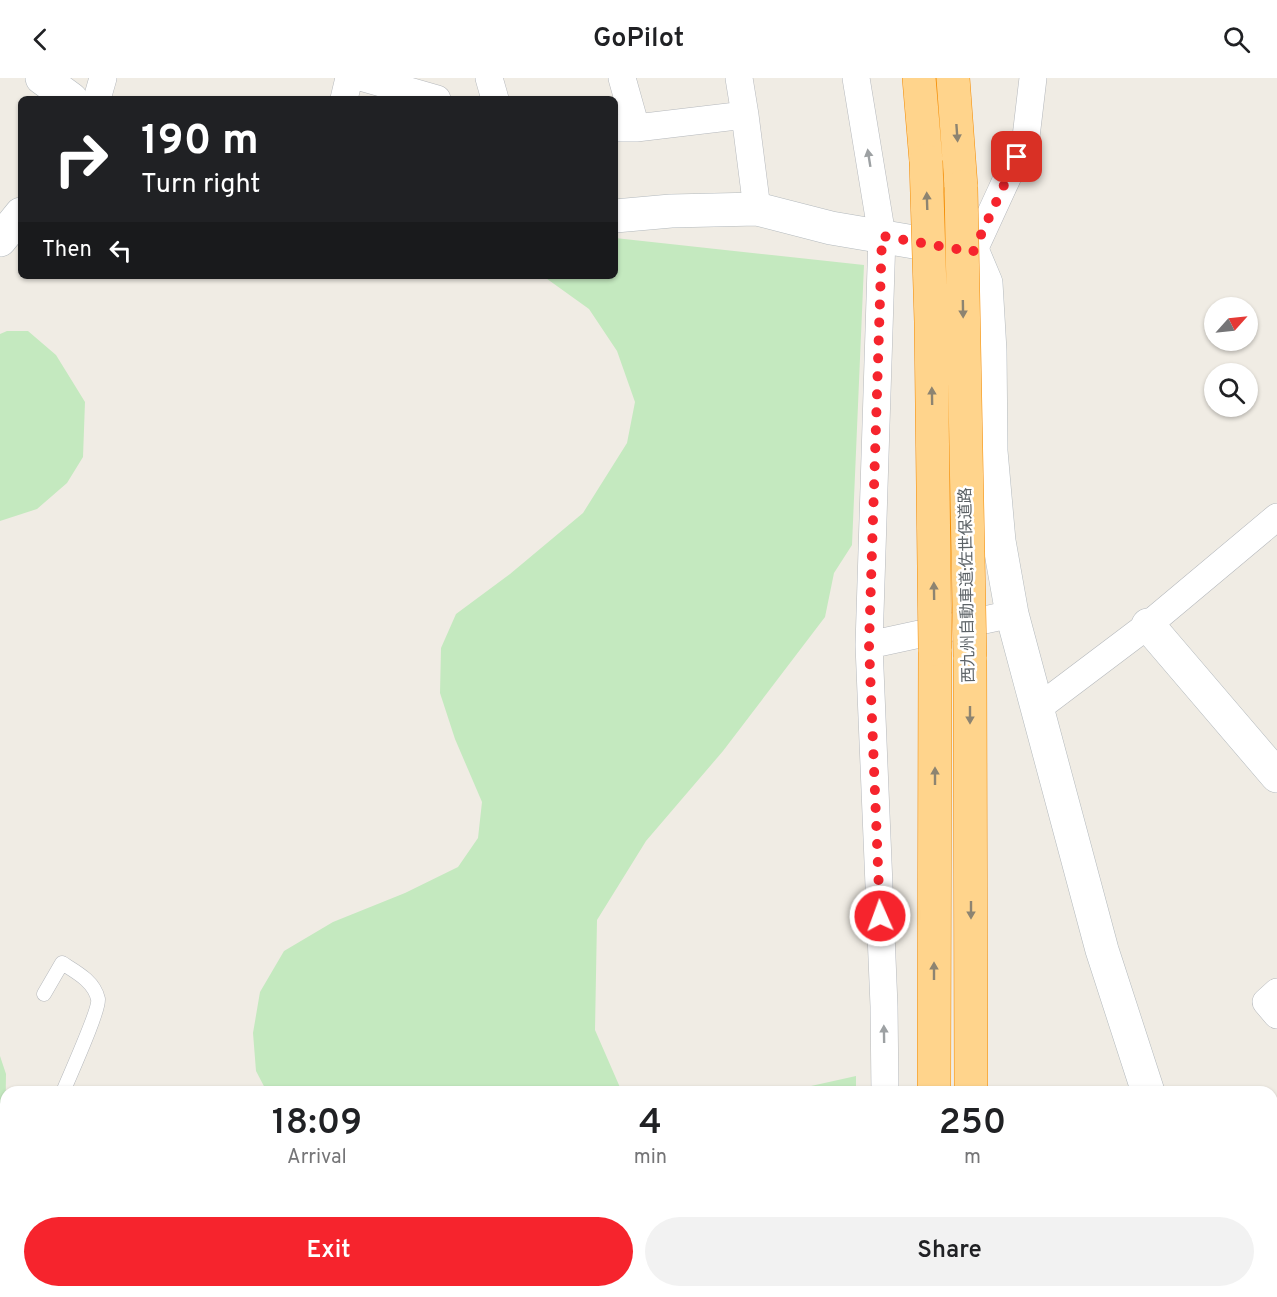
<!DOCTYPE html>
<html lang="en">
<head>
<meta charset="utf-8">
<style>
	body { margin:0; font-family:Overpass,"Noto Sans JP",sans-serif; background:#f2f2f2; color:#202124; height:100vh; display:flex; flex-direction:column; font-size:22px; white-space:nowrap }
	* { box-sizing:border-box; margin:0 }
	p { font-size:20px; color:#757577 }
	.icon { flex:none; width:33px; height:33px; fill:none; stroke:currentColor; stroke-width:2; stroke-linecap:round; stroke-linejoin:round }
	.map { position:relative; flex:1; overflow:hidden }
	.sheet { position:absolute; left:0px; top:1008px; width:1278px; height:212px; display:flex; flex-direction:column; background:#fff; border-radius:18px 18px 0 0; box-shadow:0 2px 4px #0004 }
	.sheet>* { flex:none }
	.top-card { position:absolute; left:18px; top:18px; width:600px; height:183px; border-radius:9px; box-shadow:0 2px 4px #0004; background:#202124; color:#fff; overflow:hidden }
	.needle { width:39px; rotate:63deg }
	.controls { position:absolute; left:1204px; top:219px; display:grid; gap:12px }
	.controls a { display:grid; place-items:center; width:54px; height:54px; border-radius:50%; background:#fff; box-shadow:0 2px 4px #0004; font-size:30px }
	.pin { position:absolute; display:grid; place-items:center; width:51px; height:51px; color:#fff; margin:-26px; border-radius:12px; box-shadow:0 3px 9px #0006 }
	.me { position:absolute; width:66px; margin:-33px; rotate:358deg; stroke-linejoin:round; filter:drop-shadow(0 0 4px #0008) }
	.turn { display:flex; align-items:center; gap:21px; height:126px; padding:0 24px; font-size:27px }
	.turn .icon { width:78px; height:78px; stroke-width:2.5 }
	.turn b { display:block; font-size:42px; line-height:51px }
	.then { display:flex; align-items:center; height:57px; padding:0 24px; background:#0003; gap:12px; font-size:22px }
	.eta { display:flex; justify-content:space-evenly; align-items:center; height:102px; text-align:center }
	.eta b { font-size:36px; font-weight:600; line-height:42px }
	.cta { display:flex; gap:12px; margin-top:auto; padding:12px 24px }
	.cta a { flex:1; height:69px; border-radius:36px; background:#f6242d; color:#fff; font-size:24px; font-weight:600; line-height:69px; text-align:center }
	.cta a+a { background:#f2f2f2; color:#202124 }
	header { display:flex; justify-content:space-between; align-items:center; height:78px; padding:0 24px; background:#fff; font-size:27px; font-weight:600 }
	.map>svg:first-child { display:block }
</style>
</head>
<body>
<header><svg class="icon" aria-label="back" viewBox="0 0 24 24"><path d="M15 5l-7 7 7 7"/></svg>GoPilot<svg class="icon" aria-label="search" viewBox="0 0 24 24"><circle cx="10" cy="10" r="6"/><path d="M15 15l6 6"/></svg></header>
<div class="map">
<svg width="1277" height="1219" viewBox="0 0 1277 1219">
	<rect width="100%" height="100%" fill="#f0ece4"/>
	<path fill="#c4e9bf" d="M 615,160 L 864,187 L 852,467 L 834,495 L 825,539 L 723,673 L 646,763 L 597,842 L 595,952 L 622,1014 L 267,1014 L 256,993 L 253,955 L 260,914 L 284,873 L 333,844 L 405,815 L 458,789 L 478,760 L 482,724 L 455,661 L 440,615 L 441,570 L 456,536 L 510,496 L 583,435 L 627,365 L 635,324 L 617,273 L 589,231 L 543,198 L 615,198 Z
		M 7,253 L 28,253 L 56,277 L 85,324 L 83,379 L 67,405 L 37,431 L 0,443 L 0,256 Z
		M 0,978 L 6,996 L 5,1058 L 0,1075 Z
		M 856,998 L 856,1014 L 784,1014 Z
		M 345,1214 L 856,1214 L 856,1219 L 350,1219 Z"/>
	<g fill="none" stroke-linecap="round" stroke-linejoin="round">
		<defs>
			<path id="lane" d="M 44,916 L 62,885 C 76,894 94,903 98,921 C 100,931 69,999 63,1014
				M 0,1167 L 6,1153"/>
			<path id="street" d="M 364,0 L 437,21
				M 489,0 L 495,21
				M 622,0 L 636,50
				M 739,0 L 745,37 L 757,131
				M 856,0 L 882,158 L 869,567 L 884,928 L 885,1014
				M 97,21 L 103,0
				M 344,21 L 349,0
				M 615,50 L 636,50 L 745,37
				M 973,174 L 1026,59 L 1033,0
				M 869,567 L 1012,536
				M 1038,630 L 1148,547 L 1277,439
				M 1277,914 L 1266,924 L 1277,937
				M 1272,1177 L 1277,1179
				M 887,1214 L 887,1219"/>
			<path id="secondary" d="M 42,0 L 71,21
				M 615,138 L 671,133 L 757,131 L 831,150 L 973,174 L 986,205 L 990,273 L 991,373 L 999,463 L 1012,536 L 1102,872 L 1148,1014
				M 0,162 L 21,136
				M 1148,547 L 1277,698
				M 1213,1214 L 1215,1219"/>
			<path id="highway" d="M 919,0 L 926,83
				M 953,0 L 961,109
				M 970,579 L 971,1014
				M 934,1014 L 935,571
				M 934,1214 L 934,1219
				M 972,1214 L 972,1219"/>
		</defs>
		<use href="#lane" stroke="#b5b8bc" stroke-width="15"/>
		<use href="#street" stroke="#b5b8bc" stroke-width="28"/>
		<use href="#secondary" stroke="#b3b9bd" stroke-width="34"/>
		<use href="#highway" stroke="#f48b00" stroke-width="34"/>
		<use href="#lane" stroke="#fff" stroke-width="14"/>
		<use href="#street" stroke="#fff" stroke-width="27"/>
		<use href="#secondary" stroke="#fff" stroke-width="33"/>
		<use href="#highway" stroke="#ffd48c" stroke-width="33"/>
		<defs>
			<path id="highway-bridge" d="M 926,83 L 931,244 L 935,571
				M 961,109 L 970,579"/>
		</defs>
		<use href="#highway-bridge" stroke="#f48b00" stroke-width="34" stroke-linecap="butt"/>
		<use href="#highway-bridge" stroke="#ffd48c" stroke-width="33"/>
	</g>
	<defs><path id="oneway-solid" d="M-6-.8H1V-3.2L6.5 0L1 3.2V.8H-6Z" transform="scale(1.5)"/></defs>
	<g fill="#8d8471">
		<use href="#oneway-solid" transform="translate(957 55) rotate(86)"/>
		<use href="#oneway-solid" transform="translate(927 123) rotate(-92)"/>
		<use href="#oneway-solid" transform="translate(963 231) rotate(89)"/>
		<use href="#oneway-solid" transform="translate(932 318) rotate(-91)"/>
		<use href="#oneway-solid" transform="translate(934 513) rotate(-91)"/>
		<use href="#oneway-solid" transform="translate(970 637) rotate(90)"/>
		<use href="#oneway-solid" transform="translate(935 698) rotate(-90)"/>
		<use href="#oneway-solid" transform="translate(971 832) rotate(90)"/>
		<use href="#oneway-solid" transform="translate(934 893) rotate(-90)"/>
	</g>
	<g fill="#9da1a3">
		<use href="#oneway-solid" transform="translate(869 80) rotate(-99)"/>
		<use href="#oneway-solid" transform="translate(884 956) rotate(-91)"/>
	</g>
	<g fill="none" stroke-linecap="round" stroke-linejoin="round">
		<path stroke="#f6242d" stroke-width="10" stroke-dasharray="0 18" d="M 880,838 L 869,567 L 882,158 L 973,174 L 1017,79"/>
	</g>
	<g text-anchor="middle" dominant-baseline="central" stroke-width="5" stroke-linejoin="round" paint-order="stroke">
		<g font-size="16" fill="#5c6266" stroke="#fff">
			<text transform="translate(968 507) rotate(-91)">西九州自動車道;佐世保道路</text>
		</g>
	</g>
</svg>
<div class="controls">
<a><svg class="needle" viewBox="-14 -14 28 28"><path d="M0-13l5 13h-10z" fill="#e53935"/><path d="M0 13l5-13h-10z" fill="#757577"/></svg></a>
<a><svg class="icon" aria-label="search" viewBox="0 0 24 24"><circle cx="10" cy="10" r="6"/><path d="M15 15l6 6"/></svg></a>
</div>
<div class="pin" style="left:1017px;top:79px;background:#d93025"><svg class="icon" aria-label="arrive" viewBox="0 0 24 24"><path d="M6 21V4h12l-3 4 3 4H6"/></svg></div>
<svg class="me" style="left:880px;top:838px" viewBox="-20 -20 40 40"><circle r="17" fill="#f6242d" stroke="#fff" stroke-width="3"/><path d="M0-11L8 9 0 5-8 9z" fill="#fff"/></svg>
<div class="top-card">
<div class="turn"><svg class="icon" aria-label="right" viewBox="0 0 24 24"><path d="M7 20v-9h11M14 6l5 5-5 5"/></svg><div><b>190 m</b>Turn right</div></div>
<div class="then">Then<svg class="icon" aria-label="left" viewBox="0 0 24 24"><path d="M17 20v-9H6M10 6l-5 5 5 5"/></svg></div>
</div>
<section class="sheet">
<div class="eta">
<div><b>18:09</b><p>Arrival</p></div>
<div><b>4</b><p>min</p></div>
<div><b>250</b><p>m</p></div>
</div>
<div class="cta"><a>Exit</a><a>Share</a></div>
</section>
</div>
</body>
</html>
